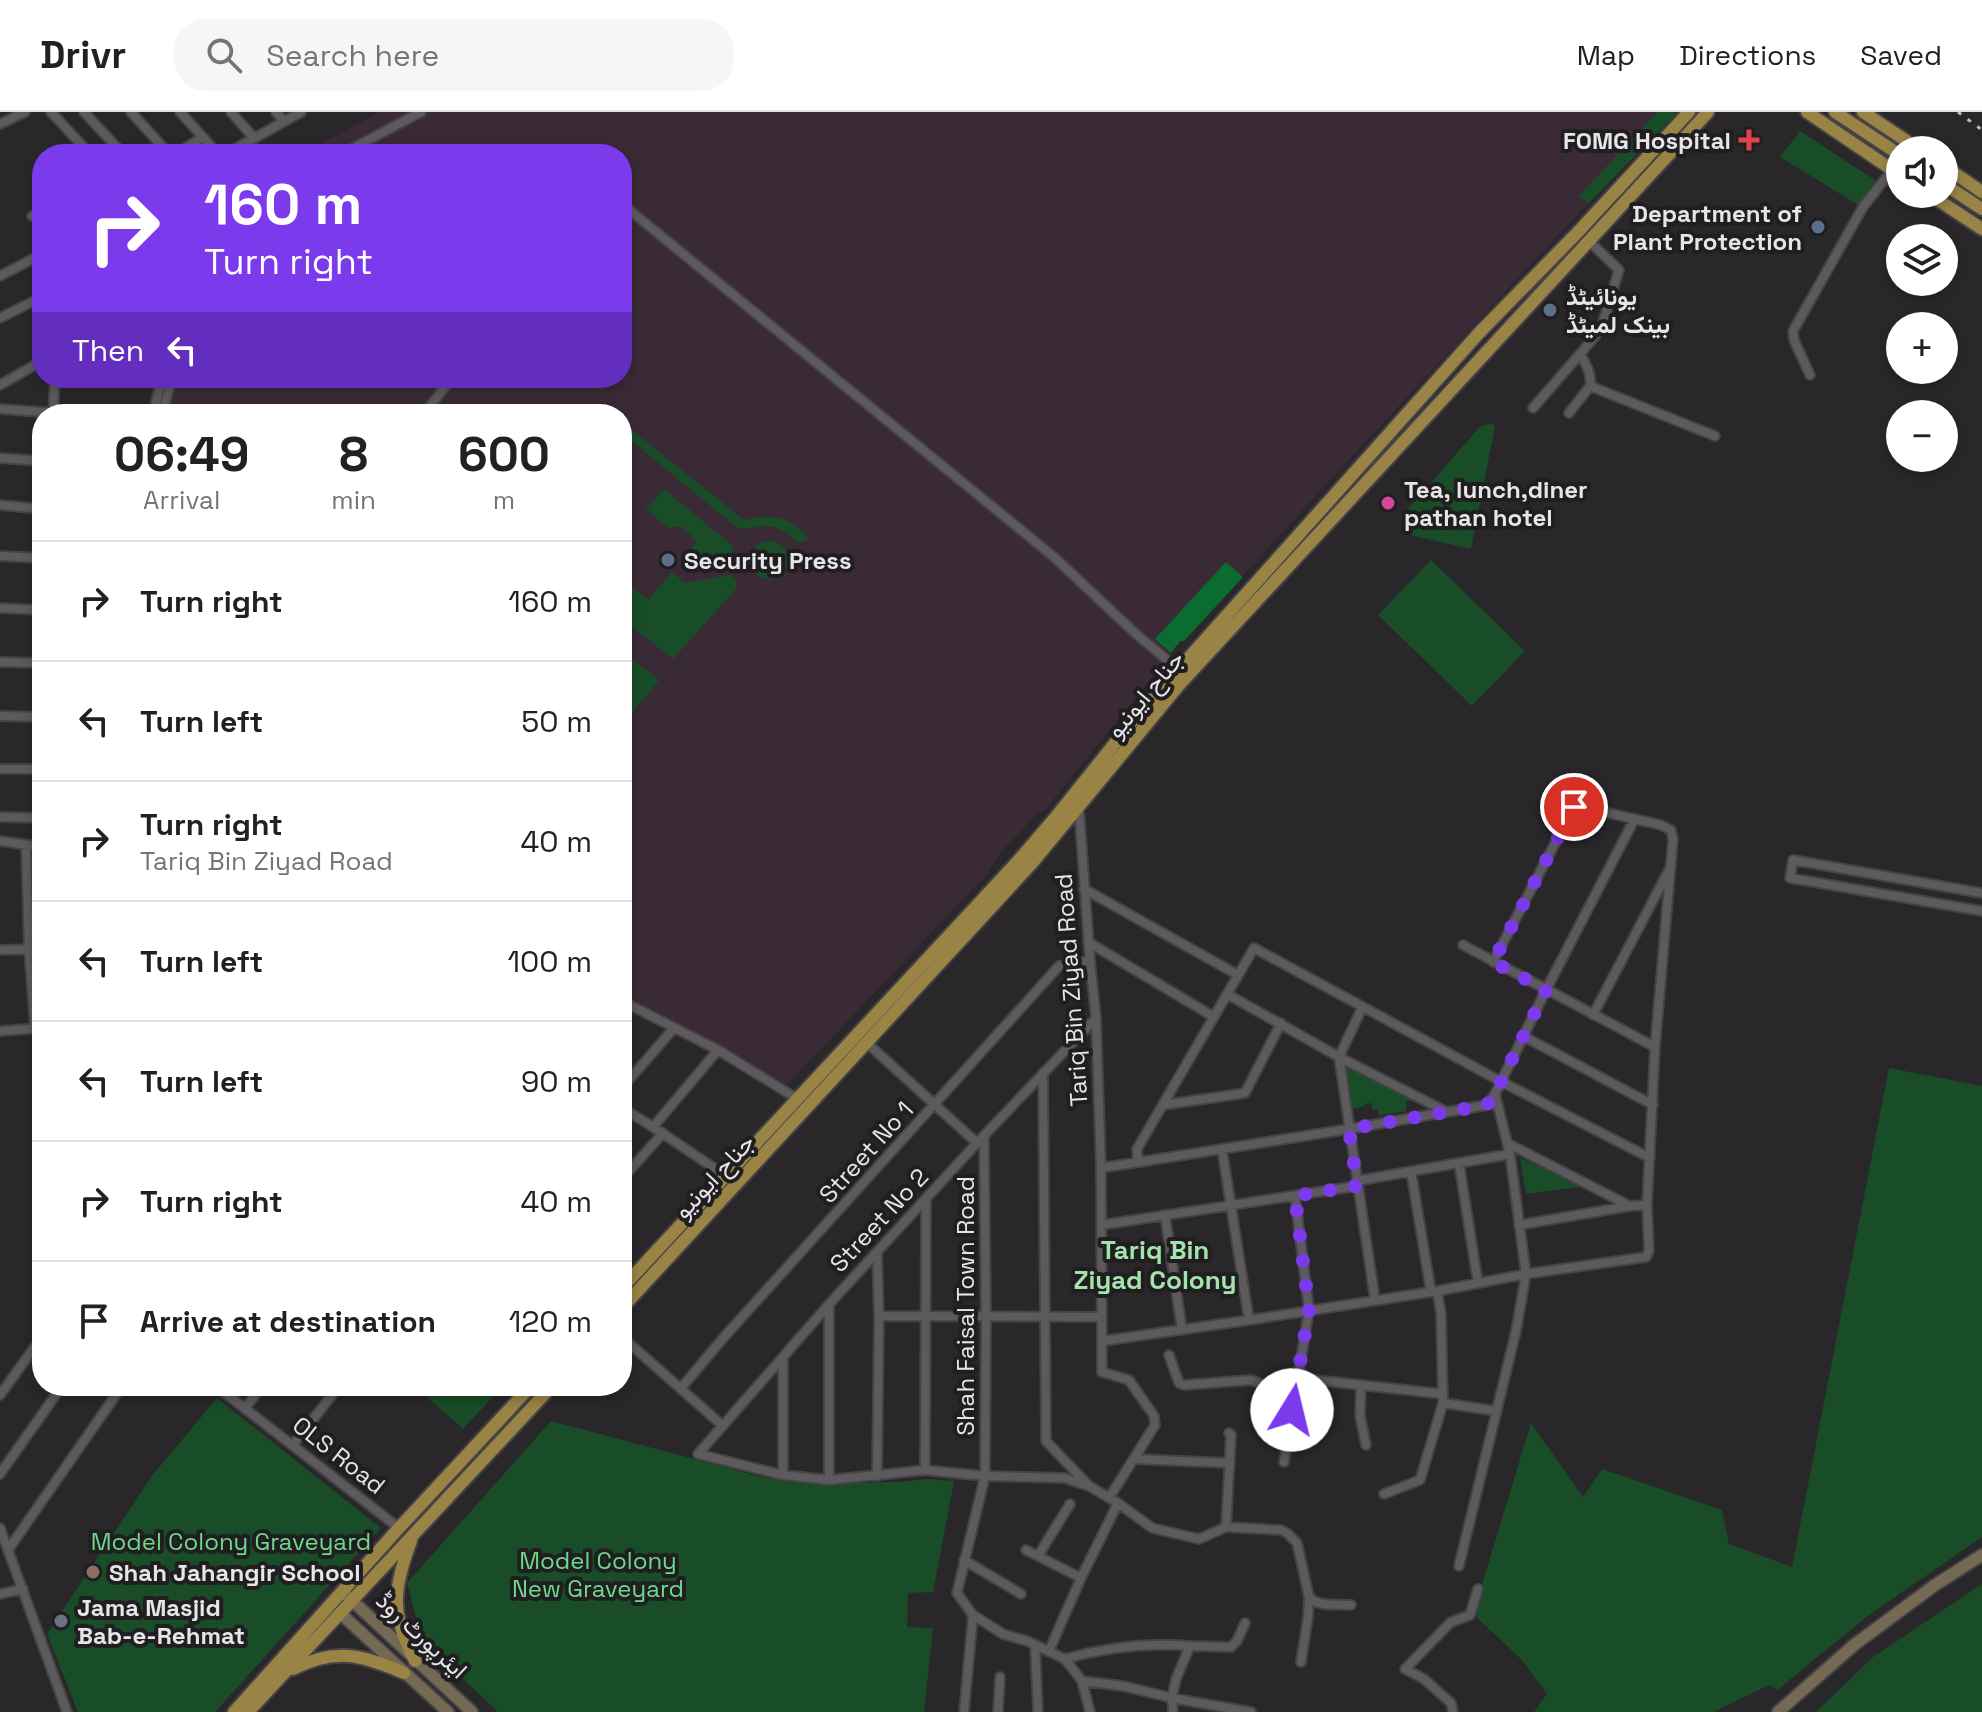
<!DOCTYPE html>
<html lang="en">
<head>
<meta charset="utf-8">
<style>
	body { margin:0; font-family:"Space Grotesk",Vazirmatn,sans-serif; background:#f6f6f6; color:#202124; height:100vh; display:flex; flex-direction:column; font-size:30px; white-space:nowrap }
	* { box-sizing:border-box; margin:0 }
	p { font-size:26px; color:#757577 }
	.icon { flex:none; width:44px; height:44px; fill:none; stroke:currentColor; stroke-width:2; stroke-linecap:round; stroke-linejoin:round }
	.map { position:relative; flex:1; overflow:hidden }
	.drawer { position:absolute; left:32px; top:292px; width:600px; height:992px; display:flex; flex-direction:column; background:#fff; border-radius:32px; box-shadow:0 4px 12px #0003 }
	.drawer>* { flex:none }
	.guide { position:absolute; left:32px; top:32px; width:600px; height:244px; border-radius:32px; box-shadow:0 4px 12px #0003; background:#7c3aed; color:#fff; overflow:hidden }
	.controls { position:absolute; left:1886px; top:24px; display:grid; gap:16px }
	.controls a { display:grid; place-items:center; width:72px; height:72px; border-radius:50%; background:#fff; box-shadow:0 4px 12px #0003; font-size:40px }
	.pin { position:absolute; display:grid; place-items:center; width:68px; height:68px; color:#fff; margin:-34px; border:4px solid #fff; border-radius:50%; box-shadow:0 2px 8px #0007 }
	.me { position:absolute; width:88px; margin:-44px; rotate:9deg; stroke-linejoin:round; filter:drop-shadow(0 0 6px #0008) }
	.turn { display:flex; align-items:center; gap:28px; height:168px; padding:0 40px; font-size:36px }
	.turn .icon { width:104px; height:104px; stroke-width:2.5 }
	.turn b { display:block; font-size:56px; line-height:68px }
	.then { display:flex; align-items:center; height:76px; padding:0 40px; background:#0003; gap:16px; font-size:30px }
	.eta { display:flex; justify-content:space-evenly; align-items:center; height:136px; text-align:center }
	.eta b { font-size:48px; font-weight:700; line-height:56px }
	ul { padding:0; list-style:none }
	li { display:flex; align-items:center; gap:24px; height:120px; padding:0 40px; border-top:2px solid #e0e0e0 }
	li div { flex:1 }
	li b { display:block; font-size:30px }
	li em { font-style:normal }
	header { display:flex; align-items:center; gap:48px; box-sizing:border-box; height:112px; padding:0 40px; background:#fff; border-bottom:2px solid #e0e0e0 }
	header strong { font-size:38px }
	nav { display:flex; gap:44px; margin-inline-start:auto; font-size:28px }
	.search { width:560px; height:72px; background:#f6f6f6; display:flex; align-items:center; gap:20px; box-sizing:border-box; padding:0 28px; border-radius:32px; color:#757577; font-size:30px }
	.map>svg:first-child { display:block }
</style>
</head>
<body>
<header>
<strong>Drivr</strong>
<div class="search"><svg class="icon" aria-label="search" viewBox="0 0 24 24"><circle cx="10" cy="10" r="6"/><path d="M15 15l6 6"/></svg>Search here</div>
<nav><a>Map</a><a>Directions</a><a>Saved</a></nav>
</header>
<div class="map">
<svg width="1982" height="1600" viewBox="0 0 1982 1600">
	<rect width="100%" height="100%" fill="#29272a"/>
	<path fill="#392a35" d="M 380,0 L 1679,0 L 1578,102 L 1329,369 L 1184,529 L 1180,529 L 1171,541 L 1162,549 L 1158,558 L 1045,698 L 1037,702 L 1000,741 L 988,761 L 786,974 L 622,884 L 622,302 L 156,302 L 166,266 L 622,266 L 622,42 L 302,42 Z"/>
	<path fill="#184d28" d="M 1657,0 L 1674,0 L 1676,2 L 1589,91 L 1578,85 Z
		M 1800,19 L 1878,70 L 1860,94 L 1780,45 Z
		M 622,310 L 744,408 C 769,401 793,404 808,427 L 799,431 C 790,421 777,413 762,414 C 751,416 746,419 735,414 L 622,321 Z
		M 1491,312 L 1495,314 L 1471,437 L 1414,424 L 1403,418 L 1402,404 L 1478,317 L 1483,313 Z
		M 664,377 L 734,435 L 728,451 L 686,457 L 679,451 L 697,429 L 680,414 L 668,416 L 646,397 Z
		M750 448a19 19 0 1 1 38 0a19 19 0 1 1-38 0Z
		M 1431,448 L 1525,539 L 1472,594 L 1378,503 Z
		M 672,460 L 685,471 L 731,463 L 736,468 L 736,477 L 673,547 L 622,507 L 622,475 L 626,470 L 648,488 Z
		M 622,539 L 659,568 L 622,613 Z
		M 1345,953 L 1417,989 L 1406,989 L 1406,999 L 1379,1004 L 1378,997 L 1373,998 L 1371,991 L 1365,992 L 1365,994 L 1352,997 Z
		M 1889,956 L 1982,974 L 1982,1425 L 1869,1503 L 1777,1578 L 1769,1573 L 1714,1600 L 1534,1600 L 1547,1582 L 1522,1548 L 1473,1502 L 1531,1311 L 1583,1385 L 1602,1357 L 1722,1398 L 1729,1432 L 1792,1455 Z
		M 1520,1046 L 1585,1074 L 1526,1082 Z
		M 415,1274 L 503,1274 L 463,1317 Z
		M 217,1286 L 381,1416 L 215,1600 L 78,1600 L 47,1522 L 151,1365 Z
		M 551,1309 L 762,1365 L 806,1372 L 901,1370 L 926,1367 L 954,1369 L 933,1480 L 908,1481 L 907,1515 L 933,1516 L 924,1600 L 498,1600 L 422,1528 L 407,1471 Z
		M 1982,1472 L 1982,1600 L 1816,1600 L 1873,1545 Z"/>
	<path fill="#0b6c32" d="M 1226,450 L 1243,465 L 1184,529 L 1180,529 L 1171,541 L 1155,527 Z"/>
	<g fill="none" stroke-linecap="round" stroke-linejoin="round">
		<defs>
			<path id="minor" d="M 51,0 L 90,42
				M 84,0 L 123,42
				M 131,0 L 169,42
				M 180,0 L 218,42
				M 231,0 L 254,26
				M 276,0 L 284,9
				M 0,12 L 25,0
				M 176,42 L 203,25
				M 226,42 L 301,0
				M 342,42 L 421,0
				M 622,92 L 1054,445 L 1135,521 L 1179,558
				M 32,104 L 42,99
				M 1588,128 L 1619,158 L 1601,217 L 1580,242 C 1586,252 1592,262 1590,274 L 1715,324
				M 0,164 L 42,142
				M 0,206 L 42,185
				M 1810,263 L 1794,228 L 1793,219 L 1863,95 L 1892,58
				M 0,273 L 42,249
				M 1533,296 L 1580,242
				M 0,297 L 72,302
				M 1569,301 L 1590,274
				M 53,302 L 55,266
				M 153,302 L 162,266
				M 162,302 L 172,266
				M 424,302 L 452,266
				M 0,346 L 42,349
				M 0,393 L 42,397
				M 0,444 L 42,446
				M 0,496 L 42,498
				M 0,550 L 42,551
				M 0,604 L 42,605
				M 0,657 L 42,657
				M 1079,697 L 1090,848 L 1096,906 L 1101,1056 L 1102,1260 L 1129,1268 L 1154,1304 L 1155,1313 L 1109,1386
				M 0,705 L 42,706
				M 0,729 L 42,735
				M 26,733 L 29,837 L 35,917
				M 1084,777 L 1238,863
				M 1982,781 L 1793,748 L 1790,766 L 1982,799
				M 1088,830 L 1214,905
				M 0,838 L 42,837
				M 1493,850 L 1574,695 L 1582,695 L 1661,713 L 1671,718 L 1673,727 L 1655,935
				M 1227,882 L 1339,945 L 1445,999
				M 622,889 L 718,938 L 796,986
				M 1362,896 L 1339,945 L 1375,1188
				M 1593,903 L 1669,758
				M 0,919 L 42,916
				M 1523,924 L 1653,993
				M 867,931 L 977,1031
				M 1043,961 L 1046,1329 L 1089,1374 L 1118,1391 L 1152,1416 L 1199,1427 L 1226,1415 L 1281,1418 L 1287,1421 L 1297,1431 L 1309,1485 C 1318,1495 1337,1492 1351,1493
				M 622,976 L 674,916
				M 1163,993 L 1245,981 L 1281,911
				M 622,996 L 653,1015 L 726,1064
				M 653,1015 L 718,938
				M 1507,1031 L 1630,1094
				M 1222,1037 L 1249,1208
				M 1138,1050 L 1137,1037 L 1254,836 L 1500,969 L 1650,1046
				M 1459,1051 L 1478,1171
				M 1101,1056 L 1349,1017 L 1487,993 L 1495,982
				M 1411,1059 L 1431,1180
				M 622,1067 L 663,1021
				M 1356,1069 L 1510,1042
				M 1165,1103 L 1182,1218
				M 1101,1113 L 1357,1074
				M 1519,1113 L 1630,1094 L 1647,1093
				M 877,1141 L 879,1204 L 877,1364
				M 879,1204 L 1102,1205
				M 622,1225 L 723,1314
				M 1102,1229 L 1249,1208 L 1437,1179 L 1526,1162 L 1646,1145 L 1649,1139 L 1647,1093 L 1655,935 L 1463,833
				M 1169,1243 L 1179,1271 L 1184,1273 L 1251,1268 L 1265,1273 L 1281,1296 L 1292,1298
				M 783,1245 L 783,1363
				M 1297,1266 L 1443,1282
				M 1361,1273 L 1360,1304 L 1366,1333
				M 216,1274 L 399,1416
				M 681,1276 L 725,1224 L 1059,854 L 1090,848
				M 0,1283 L 42,1225
				M 1443,1291 L 1497,1299
				M 246,1295 L 262,1274
				M 293,1333 L 339,1274
				M 1134,1347 L 1230,1351
				M 1284,1350 L 1309,1198 L 1295,1084
				M 925,1358 L 926,1088
				M 0,1362 L 62,1274
				M 829,1368 L 829,1192
				M 1089,1374 L 1064,1366 L 985,1364 L 925,1358 L 829,1368 L 783,1363 L 698,1342 L 831,1190 L 977,1031 L 1096,906
				M 1384,1382 L 1420,1368 L 1443,1291 L 1441,1201 L 1437,1179
				M 1226,1415 L 1231,1323 L 1229,1321
				M 0,1416 L 67,1600
				M 8,1438 L 122,1274
				M 1026,1438 L 1081,1466
				M 1038,1444 L 1070,1392
				M 964,1448 L 1021,1482
				M 1459,1454 L 1516,1219 L 1526,1162 L 1510,1042 L 1495,982 L 1546,878 L 1634,708
				M 0,1482 L 23,1477
				M 973,1503 L 1003,1522 L 1027,1529 L 1065,1547 L 1082,1569 L 1090,1600
				M 1035,1533 L 1038,1600
				M 1190,1534 L 1231,1535 L 1237,1529 L 1245,1511
				M 1049,1539 L 1081,1466 L 1118,1391
				M 1065,1547 C 1106,1535 1147,1530 1190,1534 L 1176,1567 L 1172,1586 L 1251,1600
				M 1301,1550 L 1308,1505 L 1309,1485
				M 1082,1569 L 1123,1574 L 1172,1586 L 1173,1600
				M 964,1600 L 973,1503 L 957,1481 L 985,1364 L 986,1204 L 984,1024
				M 998,1600 L 1000,1565
				M 1453,1600 L 1451,1591 L 1424,1567 L 1405,1557 L 1451,1510 L 1470,1503 L 1478,1477"/>
			<path id="secondary" d="M 345,1482 L 472,1600
				M 340,1501 L 448,1600
				M 1778,1600 L 1854,1533 L 1935,1473 L 1982,1443"/>
			<path id="trunk" d="M 1807,0 L 1900,63
				M 1835,0 L 1900,43
				M 1863,0 L 1920,38
				M 1944,54 L 1982,80
				M 1944,72 L 1982,97
				M 1929,82 L 1982,117
				M 622,1176 L 1018,749 L 1055,706 L 1136,605 L 1479,221 L 1578,120 L 1689,0
				M 622,1196 L 1033,750 L 1179,573 L 1708,0
				M 411,1429 C 392,1479 391,1502 415,1549
				M 293,1557 C 336,1535 362,1543 404,1561
				M 234,1600 L 399,1416 L 531,1274
				M 248,1600 L 552,1274"/>
		</defs>
		<use href="#minor" stroke="#454345" stroke-width="12"/>
		<use href="#secondary" stroke="#454345" stroke-width="15"/>
		<use href="#trunk" stroke="#454345" stroke-width="16"/>
		<use href="#minor" stroke="#5d5a5d" stroke-width="8"/>
		<use href="#secondary" stroke="#746a54" stroke-width="11"/>
		<use href="#trunk" stroke="#9a8445" stroke-width="12"/>
		<path stroke="#bbbabc" stroke-width="3" stroke-dasharray="4 8" stroke-linecap="butt" d="M 1958,0 L 1982,18"/>
	</g>
	<g fill="none" stroke-linecap="round" stroke-linejoin="round">
		<path stroke="#7c3aed" stroke-width="14" stroke-dasharray="0 25.2" d="M 1292,1298 L 1309,1198 L 1295,1084 L 1357,1074 L 1349,1017 L 1487,993 L 1495,982 L 1546,878 L 1493,850 L 1574,695"/>
	</g>
	<path fill="#e0444e" stroke="#201e20" stroke-width="3" d="M1745 16h8v8h8v8h-8v8h-8v-8h-8v-8h8z"/>
	<g fill="#5c6f8a" stroke="#201e20" stroke-width="3">
		<circle cx="1818" cy="115" r="8"/>
		<circle cx="1550" cy="198" r="8"/>
		<circle cx="668" cy="448" r="8"/>
	</g>
	<circle fill="#d1479c" stroke="#201e20" stroke-width="3" cx="1388" cy="391" r="8"/>
	<circle fill="#8d6e63" stroke="#201e20" stroke-width="3" cx="93" cy="1460" r="8"/>
	<circle fill="#6b7280" stroke="#201e20" stroke-width="3" cx="61" cy="1509" r="8"/>
	<g text-anchor="middle" dominant-baseline="central" stroke-width="8" stroke-linejoin="round" paint-order="stroke">
		<g font-size="24" font-weight="bold" fill="#e6e5e7" stroke="#201e20" text-anchor="start">
			<text x="1731" y="28" text-anchor="end">FOMG Hospital</text>
			<text x="1802" y="101" text-anchor="end">Department of<tspan x="1802" dy="28">Plant Protection</tspan></text>
			<text x="1566" y="184">یونائیٹڈ<tspan x="1566" dy="28">بینک لمیٹڈ</tspan></text>
			<text x="1404" y="377">Tea, lunch,diner<tspan x="1404" dy="28">pathan hotel</tspan></text>
			<text x="684" y="448">Security Press</text>
			<text x="109" y="1460">Shah Jahangir School</text>
			<text x="77" y="1495">Jama Masjid<tspan x="77" dy="28">Bab-e-Rehmat</tspan></text>
		</g>
		<g font-size="24" fill="#e6e5e7" stroke="#201e20">
			<text transform="translate(1145 582) rotate(-50)">جناح ایونیو</text>
			<text transform="translate(1071 878) rotate(-94)">Tariq Bin Ziyad Road</text>
			<text transform="translate(866 1040) rotate(-48)">Street No 1</text>
			<text transform="translate(714 1064) rotate(-47)">جناح ایونیو</text>
			<text transform="translate(879 1108) rotate(-47)">Street No 2</text>
			<text transform="translate(965 1194) rotate(-90)">Shah Faisal Town Road</text>
			<text transform="translate(339 1343) rotate(38)">OLS Road</text>
			<text transform="translate(422 1523) rotate(43)">ایئرپورٹ روڈ</text>
		</g>
		<g font-size="24" fill="#6cda8a" stroke="#201e20">
			<text x="231" y="1429">Model Colony Graveyard</text>
			<text x="598" y="1448">Model Colony<tspan x="598" dy="28">New Graveyard</tspan></text>
		</g>
		<g font-size="26" font-weight="bold" fill="#a3e3ac" stroke="#201e20">
			<text x="1155" y="1138">Tariq Bin<tspan x="1155" dy="30">Ziyad Colony</tspan></text>
		</g>
	</g>
</svg>
<div class="controls">
<a><svg class="icon" aria-label="sound" viewBox="0 0 24 24"><path d="M4 9h4l5-4v14l-5-4H4zM17 9q2 3 0 6"/></svg></a>
<a><svg class="icon" aria-label="layers" viewBox="0 0 24 24"><path d="M12 4l9 5-9 5-9-5zM3 14l9 5 9-5"/></svg></a>
<a>+</a>
<a>−</a>
</div>
<div class="pin" style="left:1574px;top:695px;background:#d93025"><svg class="icon" aria-label="arrive" viewBox="0 0 24 24"><path d="M6 21V4h12l-3 4 3 4H6"/></svg></div>
<svg class="me" style="left:1292px;top:1298px" viewBox="-20 -20 40 40"><circle r="19" fill="#fff"/><path d="M0-13L10 11 0 6-10 11z" fill="#7c3aed"/></svg>
<div class="guide">
<div class="turn"><svg class="icon" aria-label="right" viewBox="0 0 24 24"><path d="M7 20v-9h11M14 6l5 5-5 5"/></svg><div><b>160 m</b>Turn right</div></div>
<div class="then">Then<svg class="icon" aria-label="left" viewBox="0 0 24 24"><path d="M17 20v-9H6M10 6l-5 5 5 5"/></svg></div>
</div>
<section class="drawer">
<div class="eta">
<div><b>06:49</b><p>Arrival</p></div>
<div><b>8</b><p>min</p></div>
<div><b>600</b><p>m</p></div>
</div>
<ul>
<li><svg class="icon" aria-label="right" viewBox="0 0 24 24"><path d="M7 20v-9h11M14 6l5 5-5 5"/></svg><div><b>Turn right</b></div><em>160 m</em></li>
<li><svg class="icon" aria-label="left" viewBox="0 0 24 24"><path d="M17 20v-9H6M10 6l-5 5 5 5"/></svg><div><b>Turn left</b></div><em>50 m</em></li>
<li><svg class="icon" aria-label="right" viewBox="0 0 24 24"><path d="M7 20v-9h11M14 6l5 5-5 5"/></svg><div><b>Turn right</b><p>Tariq Bin Ziyad Road</p></div><em>40 m</em></li>
<li><svg class="icon" aria-label="left" viewBox="0 0 24 24"><path d="M17 20v-9H6M10 6l-5 5 5 5"/></svg><div><b>Turn left</b></div><em>100 m</em></li>
<li><svg class="icon" aria-label="left" viewBox="0 0 24 24"><path d="M17 20v-9H6M10 6l-5 5 5 5"/></svg><div><b>Turn left</b></div><em>90 m</em></li>
<li><svg class="icon" aria-label="right" viewBox="0 0 24 24"><path d="M7 20v-9h11M14 6l5 5-5 5"/></svg><div><b>Turn right</b></div><em>40 m</em></li>
<li><svg class="icon" aria-label="arrive" viewBox="0 0 24 24"><path d="M6 21V4h12l-3 4 3 4H6"/></svg><div><b>Arrive at destination</b></div><em>120 m</em></li>
</ul>
</section>
</div>
</body>
</html>
